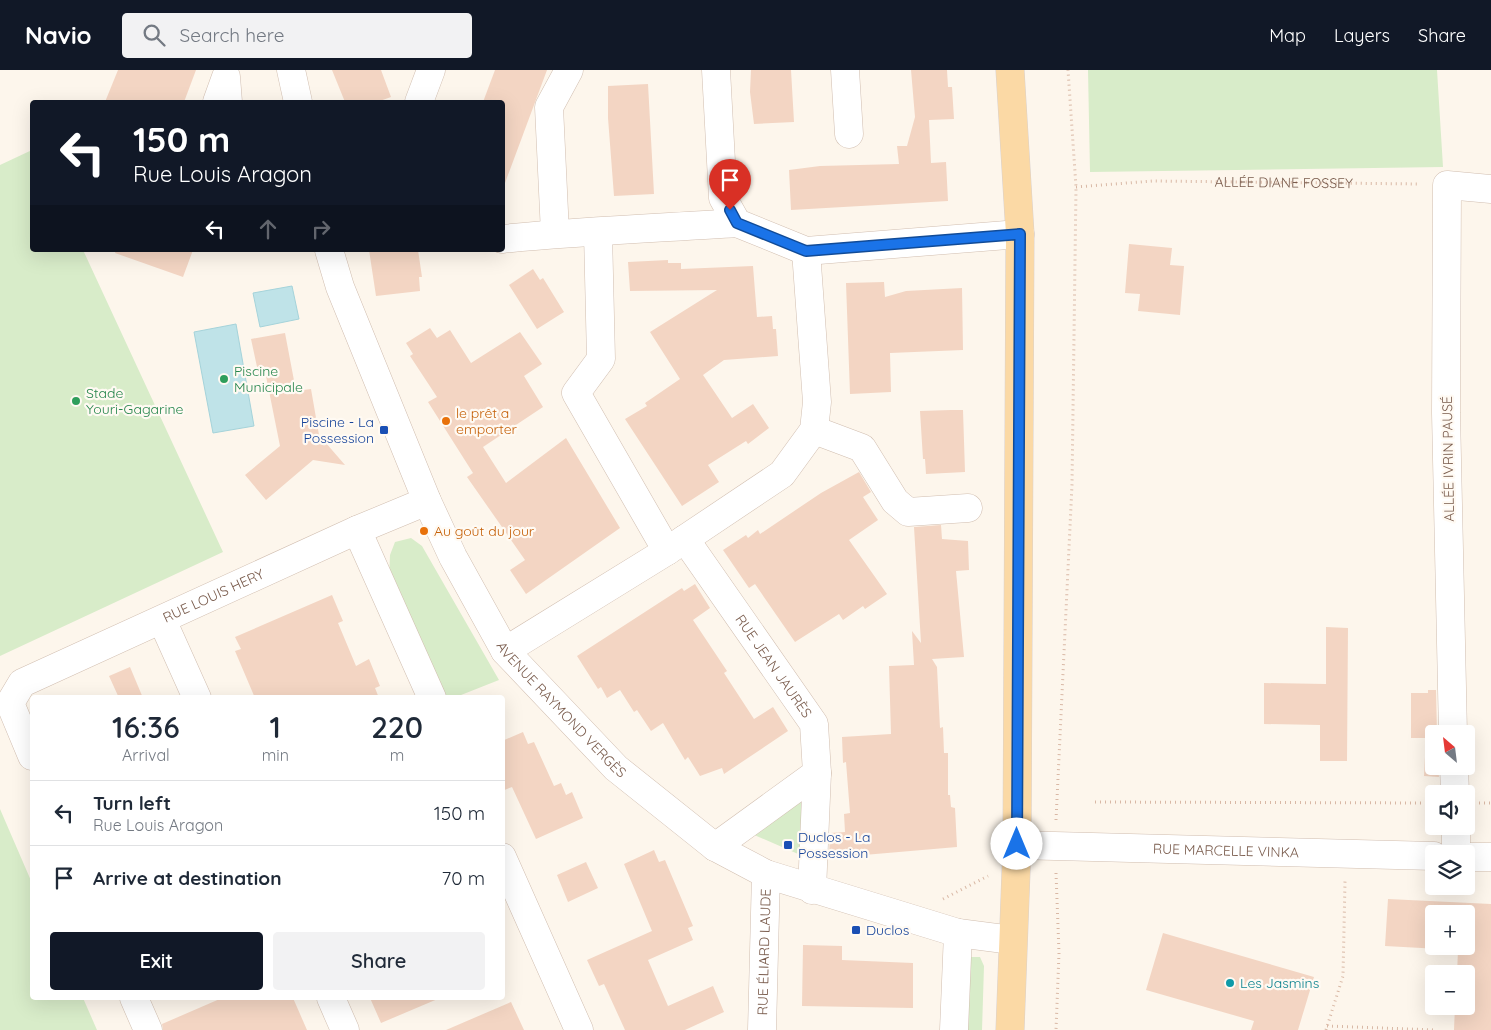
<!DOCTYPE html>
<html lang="en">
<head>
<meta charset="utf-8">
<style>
	body { margin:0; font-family:Quicksand,sans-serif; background:#f2f2f3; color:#1f2937; height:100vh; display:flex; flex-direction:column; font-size:19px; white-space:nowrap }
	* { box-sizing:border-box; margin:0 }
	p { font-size:16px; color:#747a83 }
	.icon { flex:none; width:28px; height:28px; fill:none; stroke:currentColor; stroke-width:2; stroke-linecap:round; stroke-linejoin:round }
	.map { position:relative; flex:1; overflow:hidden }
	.panel { position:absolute; left:30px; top:625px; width:475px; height:305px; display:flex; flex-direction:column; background:#fff; border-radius:5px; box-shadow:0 5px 20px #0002 }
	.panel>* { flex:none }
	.hud { position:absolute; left:30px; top:30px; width:475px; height:152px; border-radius:5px; box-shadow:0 5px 20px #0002; background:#111827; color:#fff; overflow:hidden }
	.needle { width:32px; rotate:332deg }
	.fabs { position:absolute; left:1425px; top:655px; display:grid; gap:10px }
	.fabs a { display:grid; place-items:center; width:50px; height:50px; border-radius:5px; background:#fff; box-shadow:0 5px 20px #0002; font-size:25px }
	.pin { position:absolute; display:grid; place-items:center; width:42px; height:42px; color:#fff; margin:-51px -21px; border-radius:50% 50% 50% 0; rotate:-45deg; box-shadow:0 0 5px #0007 }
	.pin .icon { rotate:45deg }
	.me { position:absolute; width:55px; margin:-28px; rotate:0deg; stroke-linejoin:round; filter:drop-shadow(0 0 4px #0008) }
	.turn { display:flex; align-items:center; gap:18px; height:105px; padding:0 20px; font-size:22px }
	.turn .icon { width:65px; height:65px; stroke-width:2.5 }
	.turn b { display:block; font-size:35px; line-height:42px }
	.lanes { display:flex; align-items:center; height:48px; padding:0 20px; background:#0003; justify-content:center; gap:25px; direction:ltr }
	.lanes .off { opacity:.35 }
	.eta { display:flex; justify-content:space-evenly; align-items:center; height:85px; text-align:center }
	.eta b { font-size:30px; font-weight:600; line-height:35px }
	.button { display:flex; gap:10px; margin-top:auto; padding:10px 20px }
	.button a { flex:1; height:58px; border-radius:5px; background:#111827; color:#fff; font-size:20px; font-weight:600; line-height:58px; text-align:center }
	.button a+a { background:#f2f2f3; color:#1f2937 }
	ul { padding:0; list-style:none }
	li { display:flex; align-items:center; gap:15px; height:65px; padding:0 20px; border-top:1px solid #e0e1e3 }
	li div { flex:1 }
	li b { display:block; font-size:19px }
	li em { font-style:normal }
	header { display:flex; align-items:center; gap:30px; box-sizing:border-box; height:70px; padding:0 25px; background:#111827; color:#fff }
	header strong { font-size:24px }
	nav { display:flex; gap:28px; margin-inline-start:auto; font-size:18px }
	.search { width:350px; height:45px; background:#f2f2f3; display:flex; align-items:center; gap:12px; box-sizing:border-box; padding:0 18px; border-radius:5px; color:#747a83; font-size:19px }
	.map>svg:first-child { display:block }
</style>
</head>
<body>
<header>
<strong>Navio</strong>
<div class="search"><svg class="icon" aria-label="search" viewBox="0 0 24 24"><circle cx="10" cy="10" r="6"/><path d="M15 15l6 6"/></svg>Search here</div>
<nav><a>Map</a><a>Layers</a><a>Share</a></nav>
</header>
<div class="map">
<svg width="1491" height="960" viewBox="0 0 1491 960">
	<rect width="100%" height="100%" fill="#fdf6ec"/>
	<path fill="#d8ecc9" d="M 1088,0 L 1437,0 L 1443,97 L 1090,102 Z
		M 32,80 L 32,180 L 83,180 L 223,482 L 0,586 L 0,95 Z
		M 411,468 L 422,476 L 499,610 L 456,627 L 444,627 L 389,510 L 390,485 L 395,472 Z
		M 806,724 L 805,787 L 752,764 Z
		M 0,739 L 32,813 L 32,928 L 83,928 L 97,960 L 0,960 Z
		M 964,887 L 980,887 L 984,896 L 982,960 L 959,960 Z"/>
	<path fill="#bfe3e8" stroke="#a5d3da" d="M 292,216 L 299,249 L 260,257 L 253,223 Z
		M 236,254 L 254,356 L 213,363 L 194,262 Z"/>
	<path fill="#f3d5c3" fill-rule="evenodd" d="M 118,0 L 196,0 L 184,32 L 105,32 Z
		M 332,0 L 381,0 L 391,27 L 377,32 L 345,32 Z
		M 495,0 L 547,0 L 505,113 L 502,112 L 502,32 L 483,32 Z
		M 751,0 L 791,0 L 794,52 L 754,54 L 750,22 Z
		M 911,0 L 947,0 L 948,17 L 952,17 L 954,49 L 929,50 L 931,93 L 946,92 L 948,131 L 791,140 L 789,100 L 820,96 L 899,94 L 897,76 L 907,76 L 915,47 Z
		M 648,14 L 654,124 L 614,126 L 608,48 L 608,16 Z
		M 1129,174 L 1172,178 L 1170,195 L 1184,196 L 1180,245 L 1138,241 L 1140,224 L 1125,223 Z
		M 116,180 L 193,180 L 183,207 L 115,183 Z
		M 369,180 L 418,180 L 422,207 L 419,207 L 420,221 L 376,226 Z
		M 668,190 L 668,193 L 681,193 L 681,199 L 753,196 L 757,247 L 772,246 L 773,259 L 776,259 L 778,286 L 724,290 L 703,305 L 732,348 L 753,334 L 769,358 L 748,374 L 746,371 L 708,395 L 719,412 L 682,436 L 625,349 L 647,336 L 645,333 L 680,309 L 650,262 L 717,220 L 630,221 L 628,192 Z
		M 533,199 L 540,210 L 543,208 L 564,242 L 537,259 L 509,215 Z
		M 884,212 L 885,227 L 906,221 L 962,218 L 963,280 L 890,283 L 891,322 L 850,324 L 846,213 Z
		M 430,258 L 437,268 L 450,260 L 471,293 L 520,262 L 542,294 L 524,306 L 543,337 L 483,377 L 506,413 L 566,368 L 620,458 L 526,524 L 510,500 L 525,490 L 467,407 L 473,403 L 428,332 L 437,327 L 410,286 L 413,284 L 406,273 Z
		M 285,263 L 296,321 L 311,319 L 319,365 L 345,395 L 313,390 L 266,430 L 245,405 L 280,376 L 264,296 L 257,297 L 251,269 Z
		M 951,340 L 963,340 L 965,402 L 926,404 L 925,389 L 923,389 L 920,341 Z
		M 859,402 L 871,422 L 863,427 L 878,450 L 849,470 L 887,524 L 865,539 L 863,536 L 843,550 L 839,544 L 795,572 L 755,514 L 749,518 L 723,480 L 746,465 L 748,468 L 758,460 L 760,464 L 821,423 Z
		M 941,455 L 942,469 L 968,471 L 969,500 L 956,501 L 964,587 L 932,589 L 937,597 L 940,658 L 943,657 L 944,683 L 948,683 L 948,725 L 950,725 L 951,737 L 955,738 L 957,777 L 829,788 L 830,763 L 845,762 L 844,744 L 850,743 L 846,692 L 843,693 L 842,667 L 891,664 L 889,596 L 914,595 L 912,561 L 921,573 L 914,457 Z
		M 695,514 L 710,538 L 693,550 L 727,601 L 724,603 L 754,649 L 773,637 L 788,661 L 724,704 L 722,698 L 700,706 L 688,687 L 685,690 L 663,653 L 651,661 L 637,640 L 634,642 L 620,620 L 607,628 L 601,617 L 598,619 L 577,586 L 682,518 L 684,521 Z
		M 332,525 L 343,551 L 338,553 L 356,596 L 369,589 L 380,616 L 375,618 L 379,628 L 255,628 L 235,581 L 241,579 L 235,567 Z
		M 1326,557 L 1348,558 L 1347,691 L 1320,691 L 1320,655 L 1264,654 L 1264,613 L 1326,614 Z
		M 130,597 L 143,628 L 119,628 L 109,606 Z
		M 1428,620 L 1436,620 L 1437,664 L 1434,664 L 1434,696 L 1438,696 L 1439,707 L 1424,706 L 1426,668 L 1411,668 L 1411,623 L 1428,623 Z
		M 523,662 L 528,674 L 534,672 L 554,716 L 561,713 L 566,725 L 572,722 L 583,748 L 536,769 L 512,717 L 502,721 L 502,671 Z
		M 654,780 L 659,792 L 665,790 L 693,856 L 688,858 L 693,870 L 648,890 L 668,936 L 713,916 L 724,942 L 685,960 L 625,960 L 604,914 L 599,916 L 587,890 L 652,861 L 624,794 Z
		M 586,792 L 598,818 L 568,832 L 557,805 Z
		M 1388,829 L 1491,834 L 1491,960 L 1454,960 L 1455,936 L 1466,936 L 1466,904 L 1457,904 L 1458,880 L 1385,876 ZM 1434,844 L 1466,844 L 1466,876 L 1434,876 Z
		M 1163,863 L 1314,907 L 1298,960 L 1251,960 L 1254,951 L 1146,920 Z
		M 803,875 L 842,876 L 842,890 L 913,893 L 913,938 L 802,936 Z
		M 222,928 L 293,928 L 307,960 L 163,960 L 162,954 Z
		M 370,928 L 440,928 L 381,953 Z
		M 511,932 L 524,960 L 446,960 Z"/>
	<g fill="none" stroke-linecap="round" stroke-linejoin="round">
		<defs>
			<g id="minor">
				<path d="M 291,0 L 298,32"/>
				<path d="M 716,0 L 723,128 L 737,153 L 806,181 L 1020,164"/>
				<path d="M 845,0 L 849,64"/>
				<path d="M 217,32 L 226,7 L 228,32"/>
				<path d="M 419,32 L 431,0"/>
				<path d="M 555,163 L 549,37 L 569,0"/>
				<path d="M 598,163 L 601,289 L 576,323 L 667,481"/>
				<path d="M 502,169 C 580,161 659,158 737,153"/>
				<path id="s2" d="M 329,180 L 340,217 L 427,431 L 453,487 L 505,581 L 616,698 L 715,777 L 766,804 L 958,863 L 1012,870"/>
				<path d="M 814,360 L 862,378 L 895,431 L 908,442 L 968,438"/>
				<path d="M 357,460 L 432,628"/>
				<path id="s3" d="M 685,469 L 814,654 L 817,703 L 715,777"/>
				<path d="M 162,550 L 197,628"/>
				<path d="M 505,581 L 667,481 L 782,404 L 814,360 L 817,332 L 806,181"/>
				<path d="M 1453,664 L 1446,343 L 1447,115 L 1491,119"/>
				<path id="s4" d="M 32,686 L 10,633 L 22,613 L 357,460 L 427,431"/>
				<path d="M 1454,696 L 1455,724"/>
				<path d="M 1456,756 L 1456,784"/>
				<path id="s5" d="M 1017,775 L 1434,786"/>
				<path d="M 502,787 L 579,960"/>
				<path d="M 1466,787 L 1491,787"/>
				<path d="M 812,820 L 817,703"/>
				<path d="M 134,928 L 148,960"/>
				<path d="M 331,928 L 345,960"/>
				<path id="s6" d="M 762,960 L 766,804"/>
				<path d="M 954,960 L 958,863"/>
			</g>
			<path id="major" d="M 1010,960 L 1017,775 L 1020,164 L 1010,0"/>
		</defs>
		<use href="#minor" stroke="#d1beb0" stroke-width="29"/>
		<use href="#major" stroke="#dad1cd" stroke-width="29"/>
		<g stroke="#d9b8a5" stroke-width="3" stroke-dasharray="1 4" stroke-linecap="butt">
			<path id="s1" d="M 1076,117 L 1153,111 L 1420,114"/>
			<path d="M 1095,732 L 1431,733"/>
			<path d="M 1479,733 L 1491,733"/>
			<path d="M 1056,750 L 1072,415 L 1076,117 L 1068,0"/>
			<path d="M 1056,803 L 1059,883 L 1056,960"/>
			<path d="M 943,829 L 988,806"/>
			<path d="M 1327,956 L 1436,960"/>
			<path d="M 1326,960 L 1343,906 L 1345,811"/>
		</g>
		<use href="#minor" stroke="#fff" stroke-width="28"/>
		<use href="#major" stroke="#fbd9a5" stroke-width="28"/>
	</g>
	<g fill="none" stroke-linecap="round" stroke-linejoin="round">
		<defs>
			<path id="route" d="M 730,140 L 737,153 L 806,181 L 1020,164 L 1017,774"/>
		</defs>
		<use href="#route" stroke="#114b97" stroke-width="12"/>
		<use href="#route" stroke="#1a73e8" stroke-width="9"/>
	</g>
	<g fill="#2e9e5b" stroke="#fffaf3" stroke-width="2">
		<circle cx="224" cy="309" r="5"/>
		<circle cx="76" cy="331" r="5"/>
	</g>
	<g fill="#e8710a" stroke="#fffaf3" stroke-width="2">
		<circle cx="446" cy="351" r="5"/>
		<circle cx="424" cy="461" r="5"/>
	</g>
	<g fill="#1a4fb4" stroke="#fffaf3" stroke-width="2">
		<rect x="379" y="355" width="10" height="10" rx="2.5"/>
		<rect x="783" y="770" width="10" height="10" rx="2.5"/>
		<rect x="851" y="855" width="10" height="10" rx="2.5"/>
	</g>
	<circle fill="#0f9aa8" stroke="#fffaf3" stroke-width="2" cx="1230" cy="913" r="5"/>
	<g text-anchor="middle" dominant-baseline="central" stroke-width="4.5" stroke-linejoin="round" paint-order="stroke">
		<g font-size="14" fill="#7a5c4d" stroke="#fffaf3">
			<text stroke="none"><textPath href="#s1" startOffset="208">ALLÉE DIANE FOSSEY</textPath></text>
			<text transform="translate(1448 389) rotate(-91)">ALLÉE IVRIN PAUSÉ</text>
			<text stroke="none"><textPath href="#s4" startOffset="291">RUE LOUIS HERY</textPath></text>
			<text stroke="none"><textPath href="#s3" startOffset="155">RUE JEAN JAURÈS</textPath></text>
			<text stroke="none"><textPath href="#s2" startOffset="520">AVENUE RAYMOND VERGÈS</textPath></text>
			<text stroke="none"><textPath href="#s5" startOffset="209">RUE MARCELLE VINKA</textPath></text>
			<text stroke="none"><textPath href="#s6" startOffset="78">RUE ÉLIARD LAUDE</textPath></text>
		</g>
		<g font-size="14" fill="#27864d" stroke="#fffaf3" text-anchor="start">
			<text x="234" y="301">Piscine<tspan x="234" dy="16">Municipale</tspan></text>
			<text x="86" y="323">Stade<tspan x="86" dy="16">Youri-Gagarine</tspan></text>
		</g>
		<g font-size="14" fill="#c56008" stroke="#fffaf3" text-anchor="start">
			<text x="456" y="343">le prêt a<tspan x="456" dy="16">emporter</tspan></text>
			<text x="434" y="461">Au goût du jour</text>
		</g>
		<g font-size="14" fill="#164399" stroke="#fffaf3" text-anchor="start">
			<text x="374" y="352" text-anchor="end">Piscine - La<tspan x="374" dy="16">Possession</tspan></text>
			<text x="798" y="767">Duclos - La<tspan x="798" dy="16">Possession</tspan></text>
			<text x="866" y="860">Duclos</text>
		</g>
		<g font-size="14" fill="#0d838f" stroke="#fffaf3" text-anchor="start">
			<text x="1240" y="913">Les Jasmins</text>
		</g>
	</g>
</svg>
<div class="fabs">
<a><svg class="needle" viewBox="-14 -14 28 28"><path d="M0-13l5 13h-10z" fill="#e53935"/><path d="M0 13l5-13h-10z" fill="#747a83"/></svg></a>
<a><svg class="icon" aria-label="sound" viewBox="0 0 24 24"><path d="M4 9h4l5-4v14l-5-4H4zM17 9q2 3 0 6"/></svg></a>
<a><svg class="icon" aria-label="layers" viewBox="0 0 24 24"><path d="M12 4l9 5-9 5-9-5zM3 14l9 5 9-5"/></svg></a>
<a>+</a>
<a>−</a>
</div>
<div class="pin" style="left:730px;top:140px;background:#d93025"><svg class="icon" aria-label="arrive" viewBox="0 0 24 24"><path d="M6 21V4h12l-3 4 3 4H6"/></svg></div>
<svg class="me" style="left:1017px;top:774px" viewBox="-20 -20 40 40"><circle r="19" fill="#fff"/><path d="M0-13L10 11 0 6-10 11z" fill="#1a73e8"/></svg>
<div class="hud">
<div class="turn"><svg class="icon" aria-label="left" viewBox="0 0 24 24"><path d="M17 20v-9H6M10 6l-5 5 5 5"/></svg><div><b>150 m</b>Rue Louis Aragon</div></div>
<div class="lanes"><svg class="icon" aria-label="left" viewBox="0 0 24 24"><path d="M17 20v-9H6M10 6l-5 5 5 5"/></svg><svg class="icon off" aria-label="ahead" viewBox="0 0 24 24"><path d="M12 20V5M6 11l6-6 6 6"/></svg><svg class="icon off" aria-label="right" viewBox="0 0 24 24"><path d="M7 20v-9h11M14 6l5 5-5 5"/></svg></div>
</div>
<section class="panel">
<div class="eta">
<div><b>16:36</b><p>Arrival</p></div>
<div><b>1</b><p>min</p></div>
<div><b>220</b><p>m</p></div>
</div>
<ul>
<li><svg class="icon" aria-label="left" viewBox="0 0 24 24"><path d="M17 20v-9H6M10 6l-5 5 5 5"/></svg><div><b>Turn left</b><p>Rue Louis Aragon</p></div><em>150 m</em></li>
<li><svg class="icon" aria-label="arrive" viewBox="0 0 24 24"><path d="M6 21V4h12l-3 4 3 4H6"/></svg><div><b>Arrive at destination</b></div><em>70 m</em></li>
</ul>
<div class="button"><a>Exit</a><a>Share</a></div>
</section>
</div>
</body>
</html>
